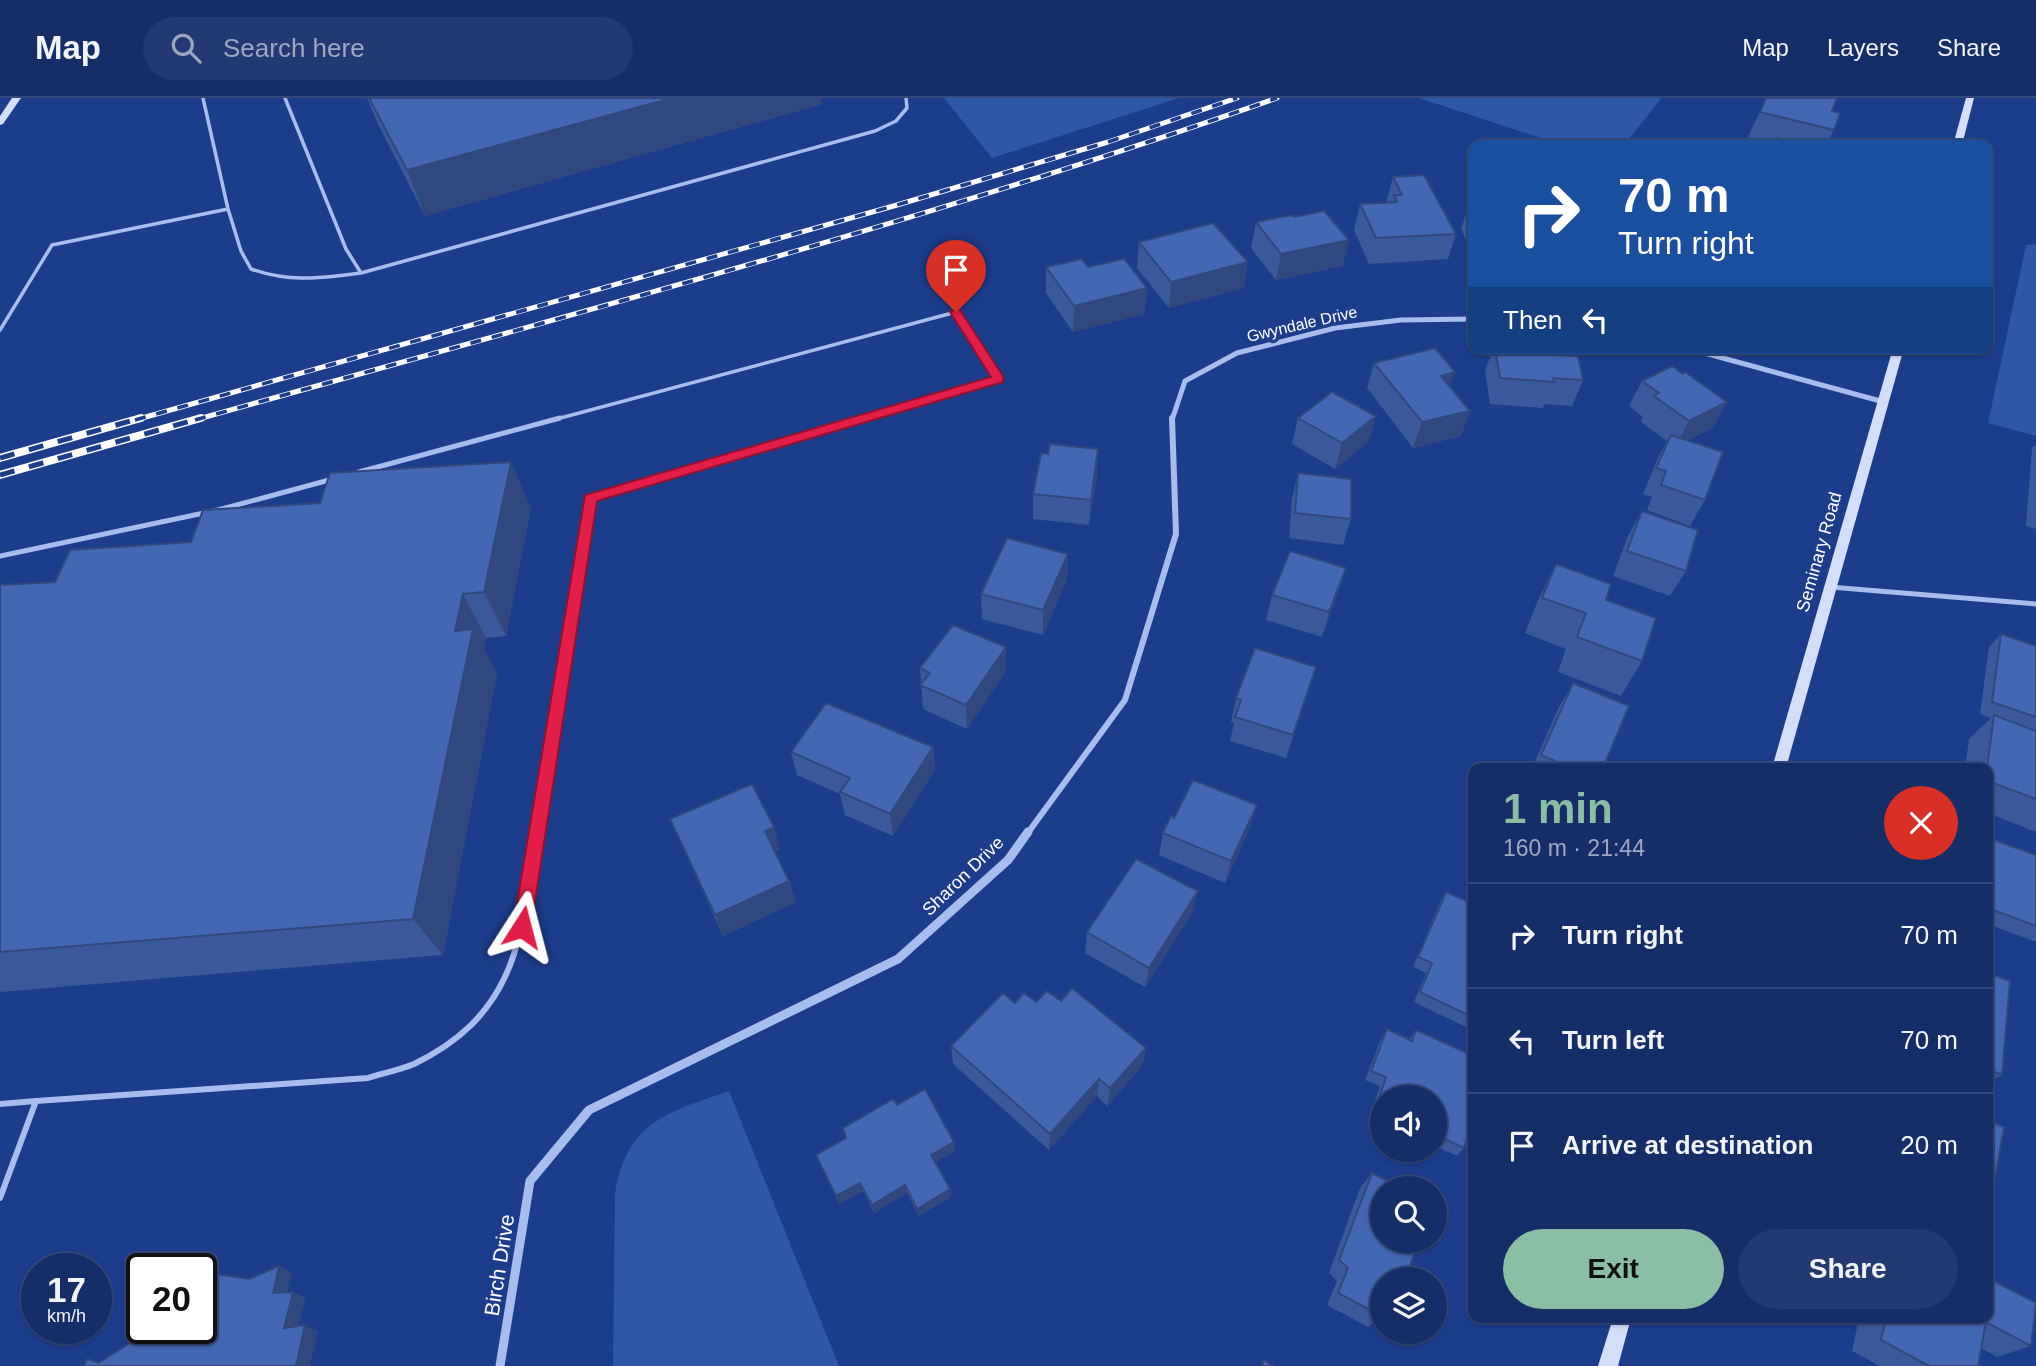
<!DOCTYPE html>
<html lang="en">
<head>
<meta charset="utf-8">
<style>
	body { margin:0; font-family:Helvetica,sans-serif; background:#223a71; color:#f1f3f6; height:100vh; display:flex; flex-direction:column; font-size:26px; white-space:nowrap }
	* { box-sizing:border-box; margin:0 }
	p { font-size:23px; color:#9da8c0 }
	.icon { flex:none; width:38px; height:38px; fill:none; stroke:currentColor; stroke-width:2; stroke-linecap:round; stroke-linejoin:round }
	.map { position:relative; flex:1; overflow:hidden }
	.panel { position:absolute; left:1468px; top:665px; width:525px; height:560px; display:flex; flex-direction:column; background:#152e68; border-radius:14px; box-shadow:0 2px 5px #0004,0 0 0 2px #344a7c }
	.panel>* { flex:none }
	.banner { position:absolute; left:1468px; top:42px; width:525px; height:214px; border-radius:14px; box-shadow:0 2px 5px #0004,0 0 0 2px #344a7c; background:#1a4fa0; color:#fff; overflow:hidden }
	.fabs { position:absolute; left:1370px; top:987px; display:grid; gap:14px }
	.fabs a { display:grid; place-items:center; width:77px; height:77px; border-radius:50%; background:#152e68; box-shadow:0 2px 5px #0004,0 0 0 2px #344a7c; font-size:35px }
	.speed { position:absolute; left:21px; top:1155px; display:flex; gap:14px; font-size:35px; font-weight:700; text-align:center }
	.speed>* { display:grid; place-content:center; width:91px; height:91px; border-radius:50%; background:#152e68; box-shadow:0 2px 5px #0004,0 0 0 2px #344a7c; line-height:1 }
	.speed small { font-size:18px; font-weight:400 }
	.speed .limit { border:4px solid #111; border-radius:10px; background:#fff; color:#111 }
	.pin { position:absolute; display:grid; place-items:center; width:60px; height:60px; color:#fff; margin:-72px -30px; border-radius:50% 50% 50% 0; rotate:-45deg; box-shadow:0 0 7px #0007 }
	.pin .icon { rotate:45deg }
	.me { position:absolute; width:77px; margin:-38px; rotate:9deg; stroke-linejoin:round; filter:drop-shadow(0 0 5px #0008) }
	.turn { display:flex; align-items:center; gap:24px; height:147px; padding:0 35px; font-size:32px }
	.turn .icon { width:91px; height:91px; stroke-width:2.5 }
	.turn b { display:block; font-size:49px; line-height:60px }
	.then { display:flex; align-items:center; height:66px; padding:0 35px; background:#0003; gap:14px; font-size:26px }
	.round { display:grid; place-items:center; flex:none; width:74px; height:74px; border-radius:37px; background:#223a71 }
	.summary { display:flex; align-items:center; justify-content:space-between; height:119px; padding:0 35px }
	h1 { font-size:42px; font-weight:700; line-height:52px; color:#8abfa5 }
	.button { display:flex; gap:14px; margin-top:auto; padding:14px 35px }
	.button a { flex:1; height:80px; border-radius:42px; background:#8abfa5; color:#111; font-size:28px; font-weight:700; line-height:80px; text-align:center }
	.button a+a { background:#223a71; color:#f1f3f6 }
	ul { padding:0; list-style:none }
	li { display:flex; align-items:center; gap:21px; height:105px; padding:0 35px; border-top:2px solid #344a7c }
	li div { flex:1 }
	li b { display:block; font-size:26px }
	li em { font-style:normal }
	header { display:flex; align-items:center; gap:42px; box-sizing:border-box; height:98px; padding:0 35px; background:#152e68; border-bottom:2px solid #344a7c }
	header strong { font-size:33px }
	nav { display:flex; gap:38px; margin-inline-start:auto; font-size:24px }
	.search { width:490px; height:63px; background:#223a71; display:flex; align-items:center; gap:18px; box-sizing:border-box; padding:0 24px; border-radius:38px; color:#9da8c0; font-size:26px }
	.map>svg:first-child { display:block }
</style>
</head>
<body>
<header>
<strong>Map</strong>
<div class="search"><svg class="icon" aria-label="search" viewBox="0 0 24 24"><circle cx="10" cy="10" r="6"/><path d="M15 15l6 6"/></svg>Search here</div>
<nav><a>Map</a><a>Layers</a><a>Share</a></nav>
</header>
<div class="map">
<svg width="2036" height="1268" viewBox="0 0 2036 1268">
	<rect width="100%" height="100%" fill="#1c3d8b"/>
	<path fill="#2f56a9" d="M 944,0 L 1179,0 L 992,60 Z
		M 1419,0 L 1661,0 L 1661,1 L 1624,47 L 1562,47 Z
		M 2036,146 L 2036,338 L 1988,325 L 2026,147 Z
		M 729,993 L 839,1268 L 613,1268 L 615,1096 C 626,1024 668,1014 729,993 Z"/>
	<g fill="none" stroke-linecap="round" stroke-linejoin="round">
		<path stroke="#a7bded" stroke-width="3.5" d="M 285,0 L 346,151 L 361,175
			M 228,111 L 241,153 L 251,171 C 292,185 319,180 361,175 L 875,33 L 896,23 L 907,10 L 906,0
			M 0,232 L 52,147 L 228,111 L 203,0
			M 553,322 L 956,214 L 998,281 L 857,322"/>
		<path stroke="#a7bded" stroke-width="5" d="M 359,374 L 560,320
			M 0,458 L 218,412 L 333,381
			M 1830,489 L 2036,506
			M 537,736 L 590,400 L 863,320"/>
		<path stroke="#a7bded" stroke-width="6" d="M 36,1003 L 368,980 C 383,975 400,972 414,966 C 520,914 521,837 537,734
			M 0,1006 L 36,1003 L 0,1100"/>
		<path stroke="#a7bded" stroke-width="5" d="M 1686,250 L 1884,304
			M 1172,322 L 1185,283 L 1237,255 L 1335,230 L 1401,222 L 1474,221"/>
		<path stroke="#a7bded" stroke-width="6" d="M 1027,736 L 1125,602 L 1176,436 L 1172,320"/>
		<path stroke="#a7bded" stroke-width="9" d="M 500,1268 L 530,1083 L 589,1012 L 898,861 L 1008,762 L 1028,734"/>
		<path fill="#d3dff9" fill-rule="evenodd" d="M 12,0 L 21,0 L 3,26 L 0,27 L 0,18 Z
			M 1966,0 L 1974,0 L 1962,47 L 1953,47 Z
			M 1893,250 L 1904,250 L 1786,670 L 1772,670 Z
			M 1613,1220 L 1631,1220 L 1618,1268 L 1598,1268 Z"/>
		<defs>
			<path id="rail-far1" d="M 135,322 L 897,107 L 1108,44 L 1237,0
				M 195,322 C 557,220 922,125 1277,0"/>
			<path id="rail" d="M 0,360 L 141,320
				M 0,377 L 201,320"/>
		</defs>
		<use href="#rail-far1" stroke="#fff" stroke-width="5"/>
		<use href="#rail" stroke="#fff" stroke-width="8"/>
		<use href="#rail-far1" stroke="#1c3d8b" stroke-width="3.5" stroke-dasharray="11" stroke-linecap="butt"/>
		<use href="#rail" stroke="#1c3d8b" stroke-width="5" stroke-dasharray="15" stroke-linecap="butt"/>
	</g>
	<path fill="#3a599a" d="M 367,0 L 821,0 L 822,6 L 425,118 L 377,24 Z
		M 1766,0 L 1837,0 L 1832,13 L 1834,32 L 1826,47 L 1773,47 L 1774,46 L 1748,39 Z
		M 1393,79 L 1456,136 L 1448,161 L 1369,166 L 1354,132 L 1360,106 L 1386,105 Z
		M 1474,105 L 1474,159 L 1461,131 L 1469,106 Z
		M 1256,124 L 1343,168 L 1276,182 L 1251,150 Z
		M 1139,144 L 1244,190 L 1169,210 L 1137,170 Z
		M 1046,169 L 1088,169 L 1147,190 L 1144,216 L 1073,234 L 1046,195 Z
		M 1494,250 L 1549,250 L 1549,257 L 1583,282 L 1572,308 L 1544,306 L 1543,310 L 1490,306 L 1485,272 Z
		M 1374,265 L 1450,289 L 1470,313 L 1461,338 L 1413,350 L 1367,290 Z
		M 1642,283 L 1727,304 L 1713,330 L 1688,342 L 1705,402 L 1690,428 L 1647,412 L 1652,399 L 1643,396 L 1657,362 L 1667,343 L 1641,324 L 1643,319 L 1629,308 Z
		M 1376,318 L 1368,344 L 1335,371 L 1292,346 L 1298,320 Z
		M 2036,346 L 2036,431 L 2026,428 L 2032,350 Z
		M 1298,375 L 1351,421 L 1343,447 L 1289,440 L 1292,401 Z
		M 1097,377 L 1089,427 L 1033,421 L 1033,396 Z
		M 531,409 L 506,538 L 486,540 L 484,551 L 497,575 L 443,857 L 0,894 L 0,487 L 55,484 Z
		M 1642,413 L 1686,473 L 1670,498 L 1613,478 L 1628,438 Z
		M 1068,456 L 1067,481 L 1043,537 L 982,521 L 981,496 Z
		M 1556,466 L 1606,502 L 1642,563 L 1621,598 L 1558,574 L 1566,551 L 1525,535 L 1538,502 Z
		M 1346,470 L 1338,495 L 1322,539 L 1266,522 L 1272,497 Z
		M 2001,536 L 2036,548 L 2036,734 L 1988,715 L 1988,670 L 1965,670 L 1969,641 L 1991,620 L 1980,616 L 1989,549 Z
		M 920,570 L 1006,573 L 967,631 L 923,611 Z
		M 1573,585 L 1603,670 L 1532,670 L 1559,609 Z
		M 1309,593 L 1286,660 L 1230,643 L 1234,625 L 1231,624 L 1236,600 Z
		M 933,649 L 935,672 L 893,738 L 845,717 L 840,696 L 797,677 L 791,654 Z
		M 1257,707 L 1250,729 L 1225,785 L 1159,757 L 1163,735 L 1174,720 Z
		M 670,721 L 780,751 L 775,754 L 789,783 L 796,804 L 723,838 Z
		M 1988,740 L 2036,757 L 2036,844 L 1988,826 Z
		M 1446,794 L 1474,806 L 1474,933 L 1414,904 L 1426,875 L 1413,869 L 1440,804 Z
		M 1193,814 L 1145,889 L 1085,855 L 1087,834 Z
		M 1988,875 L 2002,977 L 1988,985 Z
		M 1061,903 L 1146,950 L 1142,968 L 1107,1008 L 1097,998 L 1049,1052 L 953,966 L 951,948 L 1015,905 Z
		M 1387,931 L 1409,942 L 1416,932 L 1464,1050 L 1457,1058 L 1435,1048 L 1435,999 L 1382,999 L 1382,1023 L 1370,1017 L 1380,988 L 1365,982 L 1381,941 Z
		M 897,1007 L 954,1044 L 955,1053 L 935,1064 L 950,1091 L 951,1099 L 919,1118 L 907,1095 L 874,1115 L 863,1093 L 839,1106 L 816,1057 L 846,1040 Z
		M 1372,1075 L 1382,1181 L 1380,1217 L 1368,1229 L 1327,1207 L 1337,1183 L 1329,1175 L 1360,1090 Z
		M 1859,1220 L 1988,1220 L 2031,1248 L 1997,1259 L 1981,1250 L 1978,1268 L 1880,1268 L 1852,1253 Z"/>
	<path fill="#30487d" d="M 672,0 L 821,0 L 822,6 L 425,118 L 407,72 Z
		M 1349,142 L 1343,168 L 1276,182 L 1281,156 Z
		M 1248,164 L 1244,190 L 1169,210 L 1171,184 Z
		M 1147,190 L 1144,216 L 1073,234 L 1074,208 Z
		M 1455,274 L 1447,300 L 1441,278 Z
		M 1727,304 L 1713,330 L 1675,349 L 1689,323 Z
		M 1470,313 L 1461,338 L 1413,350 L 1422,324 Z
		M 1376,318 L 1368,344 L 1335,371 L 1342,345 Z
		M 1098,351 L 1097,377 L 1089,427 L 1091,402 Z
		M 511,364 L 531,409 L 506,538 L 484,494 Z
		M 1068,456 L 1067,481 L 1043,537 L 1043,512 Z
		M 1346,470 L 1338,495 L 1322,539 L 1329,514 Z
		M 463,496 L 486,540 L 484,551 L 497,575 L 443,857 L 413,821 L 455,533 Z
		M 1006,549 L 1006,573 L 967,631 L 966,607 Z
		M 1316,569 L 1309,593 L 1286,660 L 1293,637 Z
		M 933,649 L 935,672 L 893,738 L 890,716 Z
		M 1257,707 L 1250,729 L 1225,785 L 1231,763 Z
		M 774,729 L 780,751 L 771,755 L 765,733 Z
		M 789,783 L 796,804 L 723,838 L 715,817 Z
		M 1198,793 L 1193,814 L 1145,889 L 1149,870 Z
		M 1146,950 L 1142,968 L 1107,1008 L 1110,990 Z
		M 1099,981 L 1097,998 L 1049,1052 L 1050,1036 Z
		M 954,1044 L 955,1053 L 933,1065 L 931,1057 Z
		M 860,1085 L 863,1093 L 839,1106 L 836,1098 Z
		M 905,1087 L 907,1095 L 874,1115 L 872,1107 Z
		M 950,1091 L 951,1099 L 919,1118 L 917,1111 Z
		M 279,1168 L 292,1175 L 286,1201 L 273,1195 Z
		M 293,1194 L 306,1200 L 296,1235 L 284,1230 Z
		M 305,1227 L 318,1233 L 310,1268 L 296,1268 Z"/>
	<path fill="#4467b3" stroke="#30487d" stroke-width="2" d="M 369,0 L 672,0 L 407,72 Z
		M 1766,0 L 1837,0 L 1832,13 L 1840,15 L 1834,32 L 1760,14 Z
		M 1777,40 L 1810,47 L 1775,47 Z
		M 1424,77 L 1456,136 L 1376,140 L 1360,106 L 1397,104 L 1394,97 L 1402,97 L 1393,79 Z
		M 1469,106 L 1474,106 L 1474,115 Z
		M 1324,113 L 1349,142 L 1281,156 L 1256,124 L 1292,117 L 1294,119 Z
		M 1213,125 L 1248,164 L 1171,184 L 1139,144 Z
		M 1082,161 L 1088,169 L 1124,161 L 1147,190 L 1074,208 L 1046,169 Z
		M 1435,250 L 1455,274 L 1441,278 L 1470,313 L 1422,324 L 1374,265 Z
		M 1495,250 L 1549,250 L 1549,257 L 1578,258 L 1583,282 L 1553,280 L 1554,284 L 1500,280 Z
		M 1672,268 L 1683,276 L 1685,274 L 1727,304 L 1689,323 L 1654,298 L 1659,295 L 1642,283 Z
		M 1332,294 L 1376,318 L 1342,345 L 1298,320 Z
		M 1671,337 L 1723,354 L 1705,402 L 1661,387 L 1666,373 L 1656,370 Z
		M 1050,346 L 1098,351 L 1091,402 L 1033,396 L 1041,355 L 1048,356 Z
		M 511,364 L 484,494 L 463,496 L 455,533 L 473,531 L 413,821 L 0,854 L 0,487 L 55,484 L 70,452 L 191,444 L 203,412 L 320,405 L 330,375 Z
		M 1298,375 L 1351,381 L 1351,421 L 1295,415 Z
		M 1642,413 L 1698,432 L 1686,473 L 1627,453 Z
		M 1007,440 L 1068,456 L 1043,512 L 981,496 Z
		M 1290,453 L 1346,470 L 1329,514 L 1272,497 Z
		M 1556,466 L 1611,486 L 1606,502 L 1656,520 L 1642,563 L 1577,539 L 1586,515 L 1542,500 Z
		M 953,527 L 1006,549 L 966,607 L 920,587 L 930,575 L 920,570 Z
		M 2001,536 L 2036,548 L 2036,619 L 1992,604 Z
		M 1255,550 L 1316,569 L 1293,637 L 1235,619 L 1241,602 L 1236,600 Z
		M 1573,585 L 1629,608 L 1603,670 L 1571,670 L 1541,657 Z
		M 826,605 L 933,649 L 890,716 L 840,694 L 850,680 L 791,654 Z
		M 1994,617 L 2036,633 L 2036,701 L 1988,683 L 1988,670 L 1987,670 Z
		M 1193,682 L 1257,707 L 1231,763 L 1163,735 L 1171,718 L 1174,720 Z
		M 752,686 L 774,729 L 765,733 L 789,783 L 715,817 L 670,721 Z
		M 1988,740 L 2036,757 L 2036,828 L 1988,810 Z
		M 1136,761 L 1198,793 L 1149,870 L 1087,834 Z
		M 1446,794 L 1474,806 L 1474,920 L 1420,894 L 1432,865 L 1418,859 Z
		M 1988,875 L 2010,883 L 2002,977 L 1988,971 Z
		M 1072,890 L 1146,950 L 1110,990 L 1099,981 L 1050,1036 L 951,948 L 1003,895 L 1015,905 L 1024,895 L 1036,904 L 1047,893 L 1061,903 Z
		M 1387,931 L 1412,943 L 1416,932 L 1474,958 L 1474,1019 L 1464,1050 L 1435,1036 L 1435,999 L 1382,999 L 1382,1012 L 1376,1009 L 1386,979 L 1371,973 Z
		M 925,991 L 954,1044 L 931,1057 L 950,1091 L 917,1111 L 905,1087 L 872,1107 L 860,1085 L 836,1098 L 816,1057 L 846,1040 L 843,1030 L 893,1001 L 897,1007 Z
		M 1988,1022 L 2004,1029 L 1992,1098 L 1988,1096 Z
		M 1372,1075 L 1401,1090 L 1382,1090 L 1382,1143 L 1419,1143 L 1405,1181 L 1382,1181 L 1382,1210 L 1380,1217 L 1338,1195 L 1348,1170 L 1339,1162 Z
		M 279,1168 L 273,1195 L 293,1194 L 284,1230 L 305,1227 L 296,1268 L 84,1268 L 87,1261 L 99,1265 L 142,1237 L 158,1230 L 201,1230 L 201,1192 L 209,1175 L 249,1181 Z
		M 1988,1180 L 2036,1205 L 2031,1248 L 1986,1224 L 1978,1268 L 1929,1268 L 1881,1242 L 1886,1220 L 1988,1220 Z
		M 1264,1262 L 1273,1268 L 1262,1268 Z"/>
	<path fill="#e11d48" stroke="#92132f" stroke-width="2" d="M 956,211 L 960,212 L 1003,278 L 1003,284 L 597,403 L 531,829 L 528,834 L 522,837 L 515,834 L 513,829 L 585,397 L 991,279 L 950,214 Z"/>
	<g text-anchor="middle" dominant-baseline="central" stroke-width="7" stroke-linejoin="round" paint-order="stroke">
		<g font-size="16" fill="#fff" stroke="#1c3d8b">
			<text transform="translate(1302 226) rotate(-13)">Gwyndale Drive</text>
		</g>
		<g font-size="18" fill="#fff" stroke="#1c3d8b">
			<text transform="translate(1819 454) rotate(-74)">Seminary Road</text>
			<text transform="translate(963 778) rotate(-44)">Sharon Drive</text>
		</g>
		<g font-size="21" fill="#fff" stroke="#1c3d8b">
			<text transform="translate(499 1167) rotate(-81)">Birch Drive</text>
		</g>
	</g>
</svg>
<div class="fabs">
<a><svg class="icon" aria-label="sound" viewBox="0 0 24 24"><path d="M4 9h4l5-4v14l-5-4H4zM17 9q2 3 0 6"/></svg></a>
<a><svg class="icon" aria-label="search" viewBox="0 0 24 24"><circle cx="10" cy="10" r="6"/><path d="M15 15l6 6"/></svg></a>
<a><svg class="icon" aria-label="layers" viewBox="0 0 24 24"><path d="M12 4l9 5-9 5-9-5zM3 14l9 5 9-5"/></svg></a>
</div>
<div class="speed"><div>17<small>km/h</small></div><div class="limit">20</div></div>
<div class="pin" style="left:956px;top:214px;background:#d93025"><svg class="icon" aria-label="arrive" viewBox="0 0 24 24"><path d="M6 21V4h12l-3 4 3 4H6"/></svg></div>
<svg class="me" style="left:522px;top:829px" viewBox="-20 -20 40 40"><path d="M0-17L14 15 0 8-14 15z" fill="#e11d48" stroke="#fff" stroke-width="4"/></svg>
<div class="banner">
<div class="turn"><svg class="icon" aria-label="right" viewBox="0 0 24 24"><path d="M7 20v-9h11M14 6l5 5-5 5"/></svg><div><b>70 m</b>Turn right</div></div>
<div class="then">Then<svg class="icon" aria-label="left" viewBox="0 0 24 24"><path d="M17 20v-9H6M10 6l-5 5 5 5"/></svg></div>
</div>
<section class="panel">
<div class="summary"><div><h1>1 min</h1><p>160 m · 21:44</p></div><a class="round" style="background:#d93025;color:#fff"><svg class="icon" aria-label="close" viewBox="0 0 24 24"><path d="M6 6l12 12M18 6L6 18"/></svg></a></div>
<ul>
<li><svg class="icon" aria-label="right" viewBox="0 0 24 24"><path d="M7 20v-9h11M14 6l5 5-5 5"/></svg><div><b>Turn right</b></div><em>70 m</em></li>
<li><svg class="icon" aria-label="left" viewBox="0 0 24 24"><path d="M17 20v-9H6M10 6l-5 5 5 5"/></svg><div><b>Turn left</b></div><em>70 m</em></li>
<li><svg class="icon" aria-label="arrive" viewBox="0 0 24 24"><path d="M6 21V4h12l-3 4 3 4H6"/></svg><div><b>Arrive at destination</b></div><em>20 m</em></li>
</ul>
<div class="button"><a>Exit</a><a>Share</a></div>
</section>
</div>
</body>
</html>
